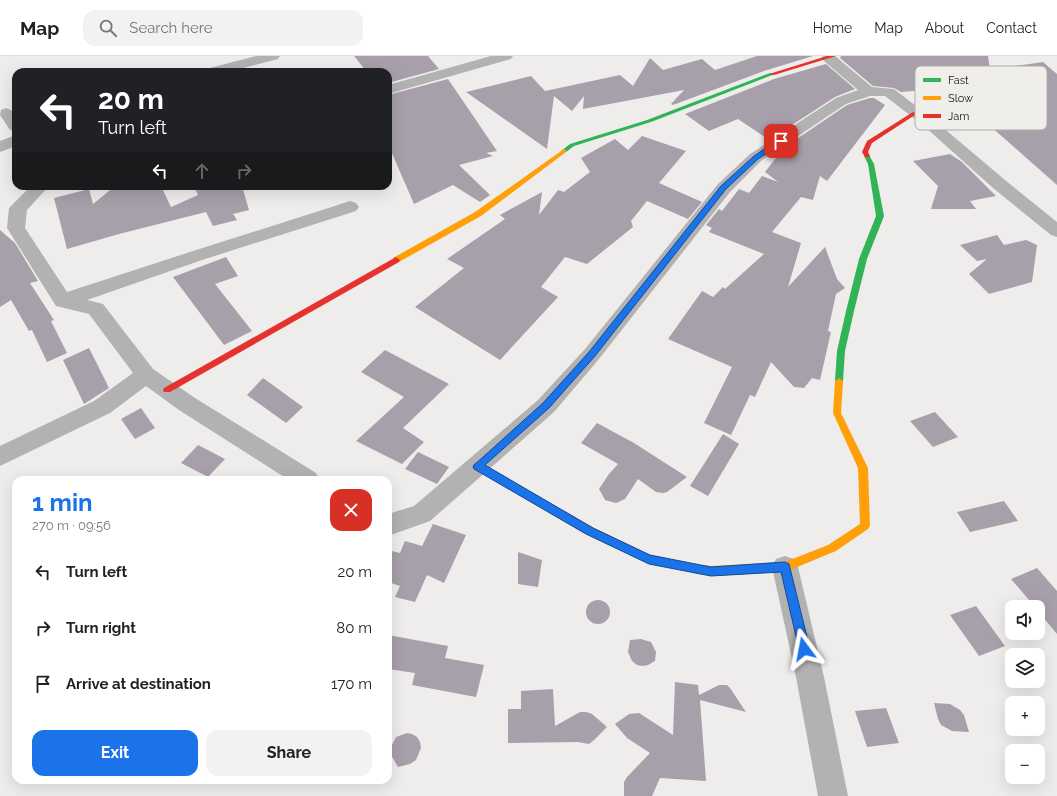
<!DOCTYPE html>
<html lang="en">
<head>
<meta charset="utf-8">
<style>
	body { margin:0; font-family:Raleway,sans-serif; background:#f2f2f2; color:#202124; height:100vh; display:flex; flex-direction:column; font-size:15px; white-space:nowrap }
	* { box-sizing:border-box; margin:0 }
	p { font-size:13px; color:#757577 }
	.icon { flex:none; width:22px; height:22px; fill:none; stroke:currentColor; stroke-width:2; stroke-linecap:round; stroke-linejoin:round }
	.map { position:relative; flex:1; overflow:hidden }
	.sheet { position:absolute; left:12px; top:420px; width:380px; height:308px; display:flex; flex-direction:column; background:#fff; border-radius:12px; box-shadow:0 4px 16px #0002 }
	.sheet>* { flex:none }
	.hud { position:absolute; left:12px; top:12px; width:380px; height:122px; border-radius:12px; box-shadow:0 4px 16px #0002; background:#202124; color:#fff; overflow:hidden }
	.controls { position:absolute; left:1005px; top:544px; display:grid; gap:8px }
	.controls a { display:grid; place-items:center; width:40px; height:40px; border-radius:8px; background:#fff; box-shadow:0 4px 16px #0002; font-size:20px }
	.pin { position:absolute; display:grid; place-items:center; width:34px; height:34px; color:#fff; margin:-17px; border-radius:8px; box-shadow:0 2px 6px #0006 }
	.me { position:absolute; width:44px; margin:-22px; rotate:347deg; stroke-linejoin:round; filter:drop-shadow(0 0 3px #0008) }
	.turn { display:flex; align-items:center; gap:14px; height:84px; padding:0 20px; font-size:18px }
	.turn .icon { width:52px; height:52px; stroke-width:2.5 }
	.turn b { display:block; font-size:28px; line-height:34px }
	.lanes { display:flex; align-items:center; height:38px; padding:0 20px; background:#0003; justify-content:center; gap:20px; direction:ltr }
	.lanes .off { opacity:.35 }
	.round { display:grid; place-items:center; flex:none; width:42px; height:42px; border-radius:12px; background:#f2f2f2 }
	.overview { display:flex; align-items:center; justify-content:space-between; height:68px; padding:0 20px }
	h1 { font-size:24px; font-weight:700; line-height:30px; color:#1a73e8 }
	.action { display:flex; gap:8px; margin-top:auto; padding:8px 20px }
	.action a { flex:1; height:46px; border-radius:12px; background:#1a73e8; color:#fff; font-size:16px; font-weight:700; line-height:46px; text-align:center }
	.action a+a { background:#f2f2f2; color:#202124 }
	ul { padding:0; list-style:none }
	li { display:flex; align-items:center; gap:12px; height:56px; padding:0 20px }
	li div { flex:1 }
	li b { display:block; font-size:15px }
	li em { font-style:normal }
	header { display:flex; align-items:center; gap:24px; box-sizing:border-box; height:56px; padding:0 20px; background:#fff; border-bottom:1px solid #e0e0e0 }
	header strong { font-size:19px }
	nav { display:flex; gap:22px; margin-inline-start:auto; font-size:14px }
	.search { width:280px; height:36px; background:#f2f2f2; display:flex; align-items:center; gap:10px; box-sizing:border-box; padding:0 14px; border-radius:12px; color:#757577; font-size:15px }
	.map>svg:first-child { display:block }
</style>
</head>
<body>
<header>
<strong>Map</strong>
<div class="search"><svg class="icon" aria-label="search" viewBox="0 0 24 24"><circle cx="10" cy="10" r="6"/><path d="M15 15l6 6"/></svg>Search here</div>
<nav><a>Home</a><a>Map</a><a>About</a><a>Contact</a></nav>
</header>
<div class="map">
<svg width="1057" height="740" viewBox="0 0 1057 740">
	<rect width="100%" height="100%" fill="#eeedec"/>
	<path fill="#a79faa" d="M 354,0 L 428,0 L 439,13 L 388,27 L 388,16 L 367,16 Z
		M 757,0 L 813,0 L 764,15 L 673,49 L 671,48 L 684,34 L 583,53 L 584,40 L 572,55 L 554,40 L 547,93 L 466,36 L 531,20 L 545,35 L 620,19 L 633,30 L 650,2 L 663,14 L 702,3 L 715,14 Z
		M 841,0 L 988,0 L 990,14 L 1043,6 L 1057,18 L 1057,129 L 981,62 L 993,54 L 970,34 L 966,24 L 929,28 L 925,34 L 901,36 L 894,32 L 873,30 L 840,2 Z
		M 826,8 L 855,33 L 835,41 L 769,84 L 738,63 L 709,75 L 685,58 L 774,23 Z
		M 448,23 L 497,95 L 486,97 L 493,100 L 459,109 L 490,139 L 480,146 L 453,129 L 414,148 L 388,88 L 388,39 Z
		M 870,42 L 874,42 L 885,49 L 827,125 L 820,120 L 813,144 L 801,141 L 772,176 L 801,187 L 788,231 L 825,191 L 837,223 L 845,232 L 836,238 L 828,275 L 831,276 L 820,324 L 812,322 L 804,332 L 794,331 L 771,306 L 755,341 L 750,339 L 731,379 L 704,367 L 732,311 L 668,283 L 702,235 L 713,241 L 723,231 L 725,233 L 764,198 L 709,176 L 712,172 L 706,169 L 719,153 L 722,155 L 739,133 L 749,137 L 762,120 L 778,126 L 765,116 L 775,103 L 786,95 L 782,93 L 847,49 Z
		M 642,80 L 686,95 L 659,127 L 702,146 L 688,163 L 647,145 L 631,165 L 633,171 L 587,208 L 565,201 L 541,231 L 558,241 L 500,304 L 415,251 L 464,212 L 447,203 L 505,163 L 500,159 L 542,136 L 539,159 L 558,134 L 564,136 L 590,116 L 581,102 L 615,83 L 628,94 Z
		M 950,98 L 962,106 L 996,140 L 970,145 L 976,153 L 931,153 L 938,130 L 913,105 Z
		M 115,130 L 161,130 L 171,151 L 198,139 L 194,130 L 242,130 L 249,154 L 233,158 L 237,164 L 213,170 L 206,156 L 119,178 L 67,193 L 54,142 L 89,133 L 93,148 Z
		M 0,174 L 15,187 L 38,225 L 30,227 L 54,264 L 51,265 L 67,297 L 47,306 L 32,274 L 29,275 L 11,244 L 0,251 Z
		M 997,179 L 1004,189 L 1026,184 L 1037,189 L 1032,226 L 989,238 L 969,218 L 987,203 L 977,205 L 960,189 Z
		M 226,201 L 238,220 L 215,228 L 252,275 L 224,289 L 173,221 Z
		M 89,292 L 109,332 L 84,348 L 63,304 Z
		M 385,294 L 449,328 L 403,372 L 424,386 L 402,408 L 356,385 L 404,341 L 361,316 Z
		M 263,322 L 303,351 L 286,367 L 247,339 Z
		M 141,352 L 155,372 L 135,383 L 121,363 Z
		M 935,356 L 958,381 L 933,391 L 910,365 Z
		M 597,367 L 634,387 L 687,421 L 667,436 L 663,437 L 656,436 L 638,423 L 625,443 L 616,447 L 605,444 L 599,433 L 609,418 L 618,408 L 581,387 Z
		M 723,378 L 739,388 L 708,440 L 690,430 Z
		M 198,389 L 225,403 L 208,421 L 181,407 Z
		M 418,396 L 449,411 L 437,428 L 405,413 Z
		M 1004,445 L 1018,465 L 970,476 L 957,456 Z
		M 433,468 L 466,479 L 444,527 L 427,519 L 415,546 L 395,541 L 400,530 L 388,526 L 388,494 L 400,497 L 405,485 L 422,490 Z
		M 518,496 L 542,504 L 538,531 L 518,528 Z
		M 1037,512 L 1057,535 L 1057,578 L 1038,555 L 1038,551 L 1035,551 L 1011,523 Z
		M586 556a12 12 0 1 1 24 0a12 12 0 1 1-24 0Z
		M 976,550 L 1005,590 L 979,600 L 950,559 Z
		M 388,579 L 448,590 L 445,602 L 484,609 L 476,641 L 412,629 L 415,617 L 388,613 Z
		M 641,583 L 651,586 L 656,596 L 655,605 L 648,609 L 643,610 L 637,609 L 632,605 L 628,596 L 630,584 Z
		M 675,626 L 698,629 L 699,639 L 719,629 L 727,629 L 730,632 L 746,656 L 700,644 L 706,725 L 660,722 L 652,740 L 624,740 L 624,726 L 627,721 L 650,697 L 627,682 L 615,668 L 629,658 L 639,657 L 673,679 Z
		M 553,633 L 555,670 L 580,656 L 586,656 L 592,658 L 607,671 L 594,684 L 589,688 L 578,686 L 508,687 L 508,653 L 521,653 L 521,635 Z
		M 934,647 L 950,648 L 960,654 L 964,659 L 969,676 L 952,675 L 941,669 L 938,663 Z
		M 886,652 L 899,687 L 867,691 L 855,655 Z
		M 407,677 L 412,678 L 417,681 L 420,686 L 421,692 L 416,704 L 410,708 L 398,711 L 391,699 L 390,693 L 396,681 Z"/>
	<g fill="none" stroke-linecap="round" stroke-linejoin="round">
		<path fill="#b2b2b2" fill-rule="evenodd" d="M 256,0 L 280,0 L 278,3 L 228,16 L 204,16 L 206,13 Z
			M 491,0 L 513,0 L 511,3 L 388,38 L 388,29 Z
			M 823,0 L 835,0 L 872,31 L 894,33 L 934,64 L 1005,124 L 1057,166 L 1057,181 L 1051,179 L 993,132 L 924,70 L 885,40 L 870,40 L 846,48 L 762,104 L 730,136 L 599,303 L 554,356 L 430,465 L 388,480 L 388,458 L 414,450 L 538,344 L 585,293 L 718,128 L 750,98 L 836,42 L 858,34 L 824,5 L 822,2 Z
			M 6,52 L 11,54 L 16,60 L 16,76 L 10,74 L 0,59 L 1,54 Z
			M 16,79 L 16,90 L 0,96 L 0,85 Z
			M 31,130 L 49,130 L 27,154 L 25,172 L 67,236 L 190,196 L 344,147 L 350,145 L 356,147 L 359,151 L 356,155 L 202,204 L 87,244 L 103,248 L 153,313 L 195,342 L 316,417 L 320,424 L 289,424 L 179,354 L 146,330 L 110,357 L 0,410 L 0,390 L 94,345 L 133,317 L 89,258 L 56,250 L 7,172 L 9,152 Z
			M 785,500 L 794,503 L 798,511 L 824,621 L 848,740 L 818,740 L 796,621 L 772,511 L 776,503 Z"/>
		<path fill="#30b455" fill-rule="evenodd" d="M 770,17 L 775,18 L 651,66 L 574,90 L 566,96 L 562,96 L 561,95 L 570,88 L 647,64 Z
			M 867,98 L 869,99 L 874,108 L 884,160 L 867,203 L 854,255 L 845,295 L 843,325 L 839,328 L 835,325 L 837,295 L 846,255 L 859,203 L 876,160 L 868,108 L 864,100 Z"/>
		<path fill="#ff9f0a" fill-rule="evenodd" d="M 564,93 L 566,94 L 566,96 L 481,160 L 399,206 L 393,206 L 393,202 L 475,156 Z
			M 839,322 L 843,325 L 841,357 L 868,412 L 870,470 L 868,473 L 836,495 L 785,516 L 711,520 L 700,517 L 699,514 L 700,511 L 704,509 L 711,510 L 785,506 L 828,489 L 860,468 L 858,412 L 833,357 L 835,325 Z"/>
		<path fill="#e5322d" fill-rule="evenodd" d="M 827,0 L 836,0 L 774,19 L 769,18 Z
			M 913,56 L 918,57 L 872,87 L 868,96 L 870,100 L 869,101 L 865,101 L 862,96 L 867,85 Z
			M 396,201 L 400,204 L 399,206 L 170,336 L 164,336 L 163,334 L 164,332 Z
			M 478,406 L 594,472 L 650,499 L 708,511 L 709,514 L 708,517 L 704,519 L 645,506 L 586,478 L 475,413 L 473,410 L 475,407 Z"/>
	</g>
	<path fill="#1a73e8" stroke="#114b97" d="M 779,83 L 785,85 L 758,103 L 726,133 L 595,300 L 549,352 L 485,409 L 593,472 L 650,499 L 711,511 L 785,506 L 789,508 L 810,593 L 808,597 L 804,599 L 800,597 L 799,593 L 781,516 L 711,520 L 649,508 L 586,478 L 474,413 L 473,410 L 543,347 L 589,296 L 721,130 L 754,100 Z"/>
	<rect x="915" y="10" width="132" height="64" rx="6" fill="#efeeeb" stroke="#aeadaa" stroke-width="1"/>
	<rect x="923" y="22" width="18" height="4" fill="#30b455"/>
	<rect x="923" y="40" width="18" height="4" fill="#ff9f0a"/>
	<rect x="923" y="58" width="18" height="4" fill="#e5322d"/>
	<g font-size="11" fill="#161514">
		<text x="948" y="28">Fast</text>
		<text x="948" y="46">Slow</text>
		<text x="948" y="64">Jam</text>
	</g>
</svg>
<div class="controls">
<a><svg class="icon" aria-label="sound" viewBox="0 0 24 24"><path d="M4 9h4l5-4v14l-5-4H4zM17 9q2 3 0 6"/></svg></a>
<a><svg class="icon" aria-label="layers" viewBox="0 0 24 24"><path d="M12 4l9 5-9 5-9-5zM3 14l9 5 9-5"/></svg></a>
<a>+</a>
<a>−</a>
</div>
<div class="pin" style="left:781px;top:85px;background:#d93025"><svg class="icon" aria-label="arrive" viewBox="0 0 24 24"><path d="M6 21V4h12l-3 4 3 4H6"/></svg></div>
<svg class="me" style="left:804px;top:593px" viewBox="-20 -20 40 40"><path d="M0-17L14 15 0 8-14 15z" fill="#1a73e8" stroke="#fff" stroke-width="4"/></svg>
<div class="hud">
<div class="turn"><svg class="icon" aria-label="left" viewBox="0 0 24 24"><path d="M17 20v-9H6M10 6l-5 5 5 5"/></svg><div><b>20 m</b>Turn left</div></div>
<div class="lanes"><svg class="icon" aria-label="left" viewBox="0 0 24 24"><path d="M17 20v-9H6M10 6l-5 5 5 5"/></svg><svg class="icon off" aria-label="ahead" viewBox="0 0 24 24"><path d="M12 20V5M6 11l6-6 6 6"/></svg><svg class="icon off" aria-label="right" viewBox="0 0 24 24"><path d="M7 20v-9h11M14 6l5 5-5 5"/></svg></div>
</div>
<section class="sheet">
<div class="overview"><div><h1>1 min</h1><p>270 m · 09:56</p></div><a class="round" style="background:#d93025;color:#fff"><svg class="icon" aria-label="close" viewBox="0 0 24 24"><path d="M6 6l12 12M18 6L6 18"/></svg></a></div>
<ul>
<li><svg class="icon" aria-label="left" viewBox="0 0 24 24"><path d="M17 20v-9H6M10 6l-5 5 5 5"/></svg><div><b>Turn left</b></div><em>20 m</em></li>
<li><svg class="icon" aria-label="right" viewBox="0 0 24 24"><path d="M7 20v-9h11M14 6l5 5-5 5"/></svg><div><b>Turn right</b></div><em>80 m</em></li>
<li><svg class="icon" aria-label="arrive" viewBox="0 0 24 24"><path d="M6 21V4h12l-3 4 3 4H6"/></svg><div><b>Arrive at destination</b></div><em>170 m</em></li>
</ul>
<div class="action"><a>Exit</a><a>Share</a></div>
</section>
</div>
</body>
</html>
